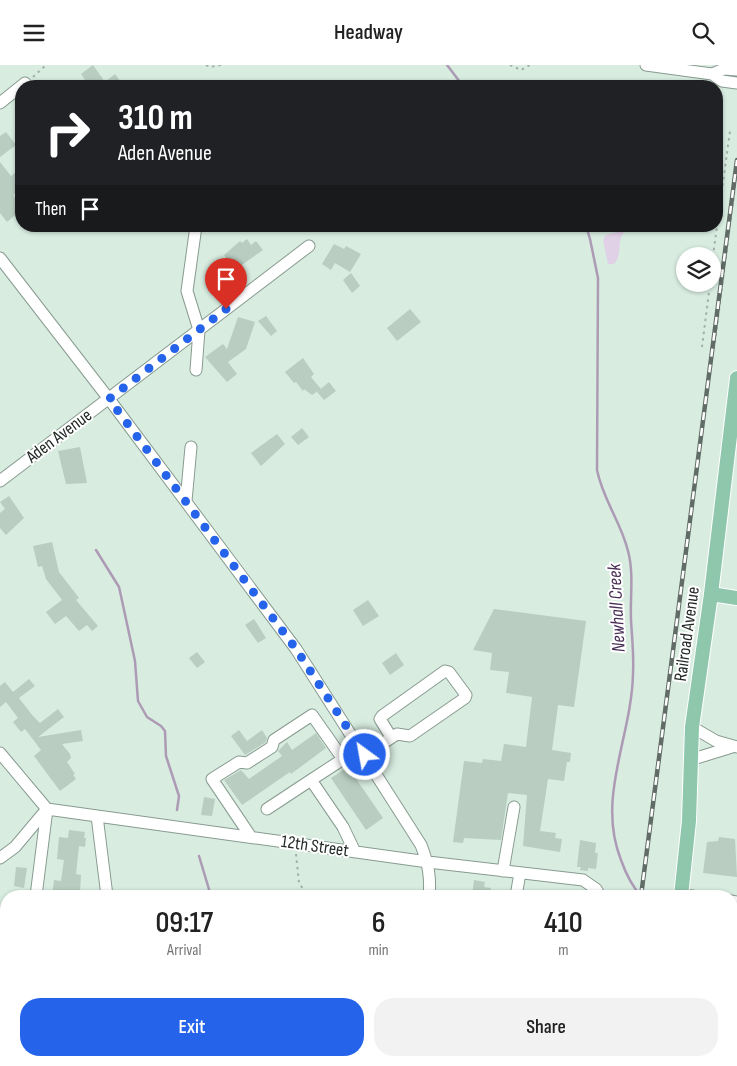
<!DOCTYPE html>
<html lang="en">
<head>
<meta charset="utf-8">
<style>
	body { margin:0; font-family:"Sofia Sans Condensed",sans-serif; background:#f2f2f2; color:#222; height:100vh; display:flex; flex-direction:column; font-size:19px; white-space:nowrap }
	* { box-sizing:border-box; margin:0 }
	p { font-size:16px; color:#767676 }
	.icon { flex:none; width:28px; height:28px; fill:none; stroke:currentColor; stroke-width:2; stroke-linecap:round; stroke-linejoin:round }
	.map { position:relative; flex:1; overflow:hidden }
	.details { position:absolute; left:0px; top:825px; width:738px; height:176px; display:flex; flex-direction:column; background:#fff; border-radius:20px 20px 0 0; box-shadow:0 1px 4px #0004 }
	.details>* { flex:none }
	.guide { position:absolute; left:15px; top:15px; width:708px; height:152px; border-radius:20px; box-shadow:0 1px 4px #0004; background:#202124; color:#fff; overflow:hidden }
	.tools { position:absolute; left:676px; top:182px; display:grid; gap:10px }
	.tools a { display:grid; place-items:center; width:45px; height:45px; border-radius:50%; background:#fff; box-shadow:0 1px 4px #0004; font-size:25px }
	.pin { position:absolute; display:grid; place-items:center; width:42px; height:42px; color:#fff; margin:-51px -21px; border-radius:50% 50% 50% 0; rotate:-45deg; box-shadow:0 0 5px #0007 }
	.pin .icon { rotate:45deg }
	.me { position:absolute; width:55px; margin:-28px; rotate:328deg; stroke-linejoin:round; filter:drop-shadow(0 0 4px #0008) }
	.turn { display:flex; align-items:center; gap:18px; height:105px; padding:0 20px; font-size:22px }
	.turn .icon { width:65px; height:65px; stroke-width:2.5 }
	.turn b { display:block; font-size:35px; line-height:42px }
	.then { display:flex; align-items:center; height:48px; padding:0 20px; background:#0003; gap:10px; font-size:19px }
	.eta { display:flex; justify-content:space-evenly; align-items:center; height:85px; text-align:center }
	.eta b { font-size:30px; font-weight:600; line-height:35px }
	.cta { display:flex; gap:10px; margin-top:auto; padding:10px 20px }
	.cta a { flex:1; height:58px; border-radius:20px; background:#2563eb; color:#fff; font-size:20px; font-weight:600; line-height:58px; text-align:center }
	.cta a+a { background:#f2f2f2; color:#222 }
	header { display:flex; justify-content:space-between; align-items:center; height:65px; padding:0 20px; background:#fff; font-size:22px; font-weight:600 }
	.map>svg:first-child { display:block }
</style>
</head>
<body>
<header><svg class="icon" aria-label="menu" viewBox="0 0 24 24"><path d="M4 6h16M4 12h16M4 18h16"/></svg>Headway<svg class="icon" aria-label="search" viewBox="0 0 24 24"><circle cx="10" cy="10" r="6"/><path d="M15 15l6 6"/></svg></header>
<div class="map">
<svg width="737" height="1001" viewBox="0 0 737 1001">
	<rect width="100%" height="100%" fill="#d8ece0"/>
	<path fill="#e0d1e7" d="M 621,166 L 624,167 C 616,177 623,190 614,199 L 608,199 L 603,175 L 606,170 Z"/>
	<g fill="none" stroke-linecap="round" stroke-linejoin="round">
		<path stroke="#ad9bb6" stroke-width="2.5" d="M 447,0 L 463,21
			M 586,161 L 590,174 L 598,213 L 597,405 C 603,435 621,457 628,486 C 634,508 630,532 631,555 C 632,573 634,590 633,608 C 632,672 596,732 621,795 C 626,809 631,820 641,831
			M 96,485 L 119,522 L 121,531 L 135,596 L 138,636 L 147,652 L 161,661 L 165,666 L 166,691 L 179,731 L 177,745
			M 199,791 L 211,831
			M 731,944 L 737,965
			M 240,1001 L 242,995"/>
	</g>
	<path fill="#b9cdc1" d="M 93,0 L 105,17 L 115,9 L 124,21 L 89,21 L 81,9 Z
		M 6,67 L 16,80 L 0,92 L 0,71 Z
		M 0,97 L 11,111 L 21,103 L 21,124 L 13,130 L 21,140 L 21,145 L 7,157 L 0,148 Z
		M 247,174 L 251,180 L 256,176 L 263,185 L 236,204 L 224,190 L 240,176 L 242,178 Z
		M 334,179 L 344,184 L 346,181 L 361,189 L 350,207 L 335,198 L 331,205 L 322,199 Z
		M 351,208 L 360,221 L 352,228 L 343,215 Z
		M 410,244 L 421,257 L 397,276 L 387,263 Z
		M 266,251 L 277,266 L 271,271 L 258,256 Z
		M 238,252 L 255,257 L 246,284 L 228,297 L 237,309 L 227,317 L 205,292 L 223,279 L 227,284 Z
		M 303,293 L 314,309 L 311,312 L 321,324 L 312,330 L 304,324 L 303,326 L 296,317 L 294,318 L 285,307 Z
		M 329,317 L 336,326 L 324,335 L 317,327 Z
		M 302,363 L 309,372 L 298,380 L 291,372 Z
		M 277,369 L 285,379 L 261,401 L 251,388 Z
		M 80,382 L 87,418 L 66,419 L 58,386 Z
		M 9,431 L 24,453 L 6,470 L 0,463 L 0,448 L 5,444 L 0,437 Z
		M 52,477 L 59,507 L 79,533 L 76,535 L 98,561 L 92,566 L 87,560 L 79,566 L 66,551 L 55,559 L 46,547 L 62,535 L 46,514 L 42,501 L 38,502 L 33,481 Z
		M 368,535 L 379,551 L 363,561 L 353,545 Z
		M 494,544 L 586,556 L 574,642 L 558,640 L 552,685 L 571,688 L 570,697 L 567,697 L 564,716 L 548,714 L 540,766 L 556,768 L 555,773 L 562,774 L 560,787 L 523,781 L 527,730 L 508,728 L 501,775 L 464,773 L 463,778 L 453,777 L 464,696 L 482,698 L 483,694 L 501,696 L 504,679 L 526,682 L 532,632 L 506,628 L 509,607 L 490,605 L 492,588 L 473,585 Z
		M 254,554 L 266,573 L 258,578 L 245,560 Z
		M 197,587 L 205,597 L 197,603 L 189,593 Z
		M 396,588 L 404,600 L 390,610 L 382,598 Z
		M 29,614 L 35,621 L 19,633 L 33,651 L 40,658 L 58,644 L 64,652 L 38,672 L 81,665 L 83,676 L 62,679 L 70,689 L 71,693 L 67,697 L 75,709 L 73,710 L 76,714 L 60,726 L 34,691 L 41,685 L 25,664 L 21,667 L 13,657 L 18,653 L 6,637 L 0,642 L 0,621 L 5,617 L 13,627 Z
		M 239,665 L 247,676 L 262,665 L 267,673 L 266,677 L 245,690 L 231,671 Z
		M 316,668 L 326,683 L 291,709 L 290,707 L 242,740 L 224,715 L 241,705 L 249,714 L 282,691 L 278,686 L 287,677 L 292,685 Z
		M 348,702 L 383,753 L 366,765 L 331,713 Z
		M 204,732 L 215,734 L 212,751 L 201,750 Z
		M 69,765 L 85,767 L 84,773 L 86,773 L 85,782 L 79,781 L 76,809 L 81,810 L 80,828 L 73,827 L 72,831 L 52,831 L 54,815 L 61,816 L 64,795 L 57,794 L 59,772 L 68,773 Z
		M 719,772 L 735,774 L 737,812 L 703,808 L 707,777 L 718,776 Z
		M 580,775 L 596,778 L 595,788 L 598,788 L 596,804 L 588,803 L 588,806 L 580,805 L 581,802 L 577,802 Z
		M 16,802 L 27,803 L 24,823 L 14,821 Z
		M 474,815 L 485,817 L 484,822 L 491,823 L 489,831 L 472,831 Z"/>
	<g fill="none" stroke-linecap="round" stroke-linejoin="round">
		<defs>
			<path id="minor" d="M 646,0 L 712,9 L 722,16 L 737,18
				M 712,9 L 724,4 L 737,5
				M 0,38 L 25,18
				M 196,161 L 187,226 L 199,265 L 196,305
				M 0,193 L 109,334 L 296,584 L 421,780 C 428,798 431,812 429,831
				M 0,416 L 309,181
				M 186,436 L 191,382
				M 692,662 L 716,676 L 737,682
				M 0,688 L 47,744
				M 365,690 L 397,669 L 410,671 L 465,633 L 466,630 L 449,607 L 445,606 L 382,651 L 380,654 L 391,672
				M 690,695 L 732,682
				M 311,715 L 360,683
				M 47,744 L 428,797 L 583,815 L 596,824 L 600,831
				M 267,744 L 311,715 L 343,762 L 355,787
				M 97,751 L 107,831
				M 251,772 L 212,714 L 239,697 L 247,698 L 272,682 L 274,675 L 312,650 L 343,694
				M 0,793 L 15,782 L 47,744
				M 503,806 L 514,742
				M 681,830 L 693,831
				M 36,831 L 47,744
				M 516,831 L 520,808
				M 731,836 L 737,837
				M 411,995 L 412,1001
				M 703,995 L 707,1001
				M 14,1001 L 15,995
				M 110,1001 L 111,995
				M 427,1001 L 428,995
				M 584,1001 L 585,995"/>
			<path id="major" d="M 711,529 L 737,533
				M 681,831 L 689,756 L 692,662 L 711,529 L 737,313
				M 658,1001 L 659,995"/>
		</defs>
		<use href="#minor" stroke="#889b90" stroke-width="13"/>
		<use href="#major" stroke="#fff" stroke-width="16"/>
		<path stroke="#a1b1a7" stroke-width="2" stroke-dasharray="2.5 4" stroke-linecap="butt" d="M 206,0 L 210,2 L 221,0
			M 510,0 L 521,5 L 530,0
			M 33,12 L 46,0
			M 712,198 L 730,66
			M 702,282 L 710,219
			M 714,284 L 737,106
			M 296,789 L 299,818 L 308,831
			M 301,831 L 317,831
			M 344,995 L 350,1001
			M 368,995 L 368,1001
			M 264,1001 L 264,995"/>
		<use href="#minor" stroke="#fff" stroke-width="11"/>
		<use href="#major" stroke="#8fc7ad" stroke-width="14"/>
		<defs>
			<path id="rail" d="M 641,831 L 737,95
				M 619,1001 L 619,995"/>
		</defs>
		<use href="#rail" stroke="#616c66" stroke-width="4.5"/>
		<use href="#rail" stroke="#fff" stroke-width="2.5" stroke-dasharray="8" stroke-linecap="butt"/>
	</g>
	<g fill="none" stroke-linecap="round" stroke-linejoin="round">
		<path stroke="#2563eb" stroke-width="9" stroke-dasharray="0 16.2" d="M 226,244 L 109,334 L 296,584 L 365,690"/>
	</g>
	<g text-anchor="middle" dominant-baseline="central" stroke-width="4" stroke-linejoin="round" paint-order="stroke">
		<g font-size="18" fill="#232a26" stroke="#fff">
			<text transform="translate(59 371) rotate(-37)">Aden Avenue</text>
			<text transform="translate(687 569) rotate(-82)">Railroad Avenue</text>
			<text transform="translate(315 781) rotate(8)">12th Street</text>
		</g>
		<g font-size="19" font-style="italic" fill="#492f56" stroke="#fff">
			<text transform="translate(617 543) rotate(-93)">Newhall Creek</text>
		</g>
	</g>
</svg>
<div class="tools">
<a><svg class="icon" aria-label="layers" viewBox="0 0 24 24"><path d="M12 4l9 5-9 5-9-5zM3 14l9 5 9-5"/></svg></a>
</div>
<div class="pin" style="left:226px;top:244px;background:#d93025"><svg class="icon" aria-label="arrive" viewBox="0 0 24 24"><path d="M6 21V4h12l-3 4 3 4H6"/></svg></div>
<svg class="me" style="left:365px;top:690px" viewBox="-20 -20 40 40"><circle r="17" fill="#2563eb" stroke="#fff" stroke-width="3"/><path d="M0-11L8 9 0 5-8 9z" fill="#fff"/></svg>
<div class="guide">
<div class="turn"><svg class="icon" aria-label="right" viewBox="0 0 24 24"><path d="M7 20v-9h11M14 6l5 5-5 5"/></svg><div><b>310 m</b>Aden Avenue</div></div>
<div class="then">Then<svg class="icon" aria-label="arrive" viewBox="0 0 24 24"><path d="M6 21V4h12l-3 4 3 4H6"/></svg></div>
</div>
<section class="details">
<div class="eta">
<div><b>09:17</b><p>Arrival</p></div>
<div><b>6</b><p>min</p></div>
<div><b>410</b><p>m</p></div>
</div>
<div class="cta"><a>Exit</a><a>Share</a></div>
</section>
</div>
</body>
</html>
